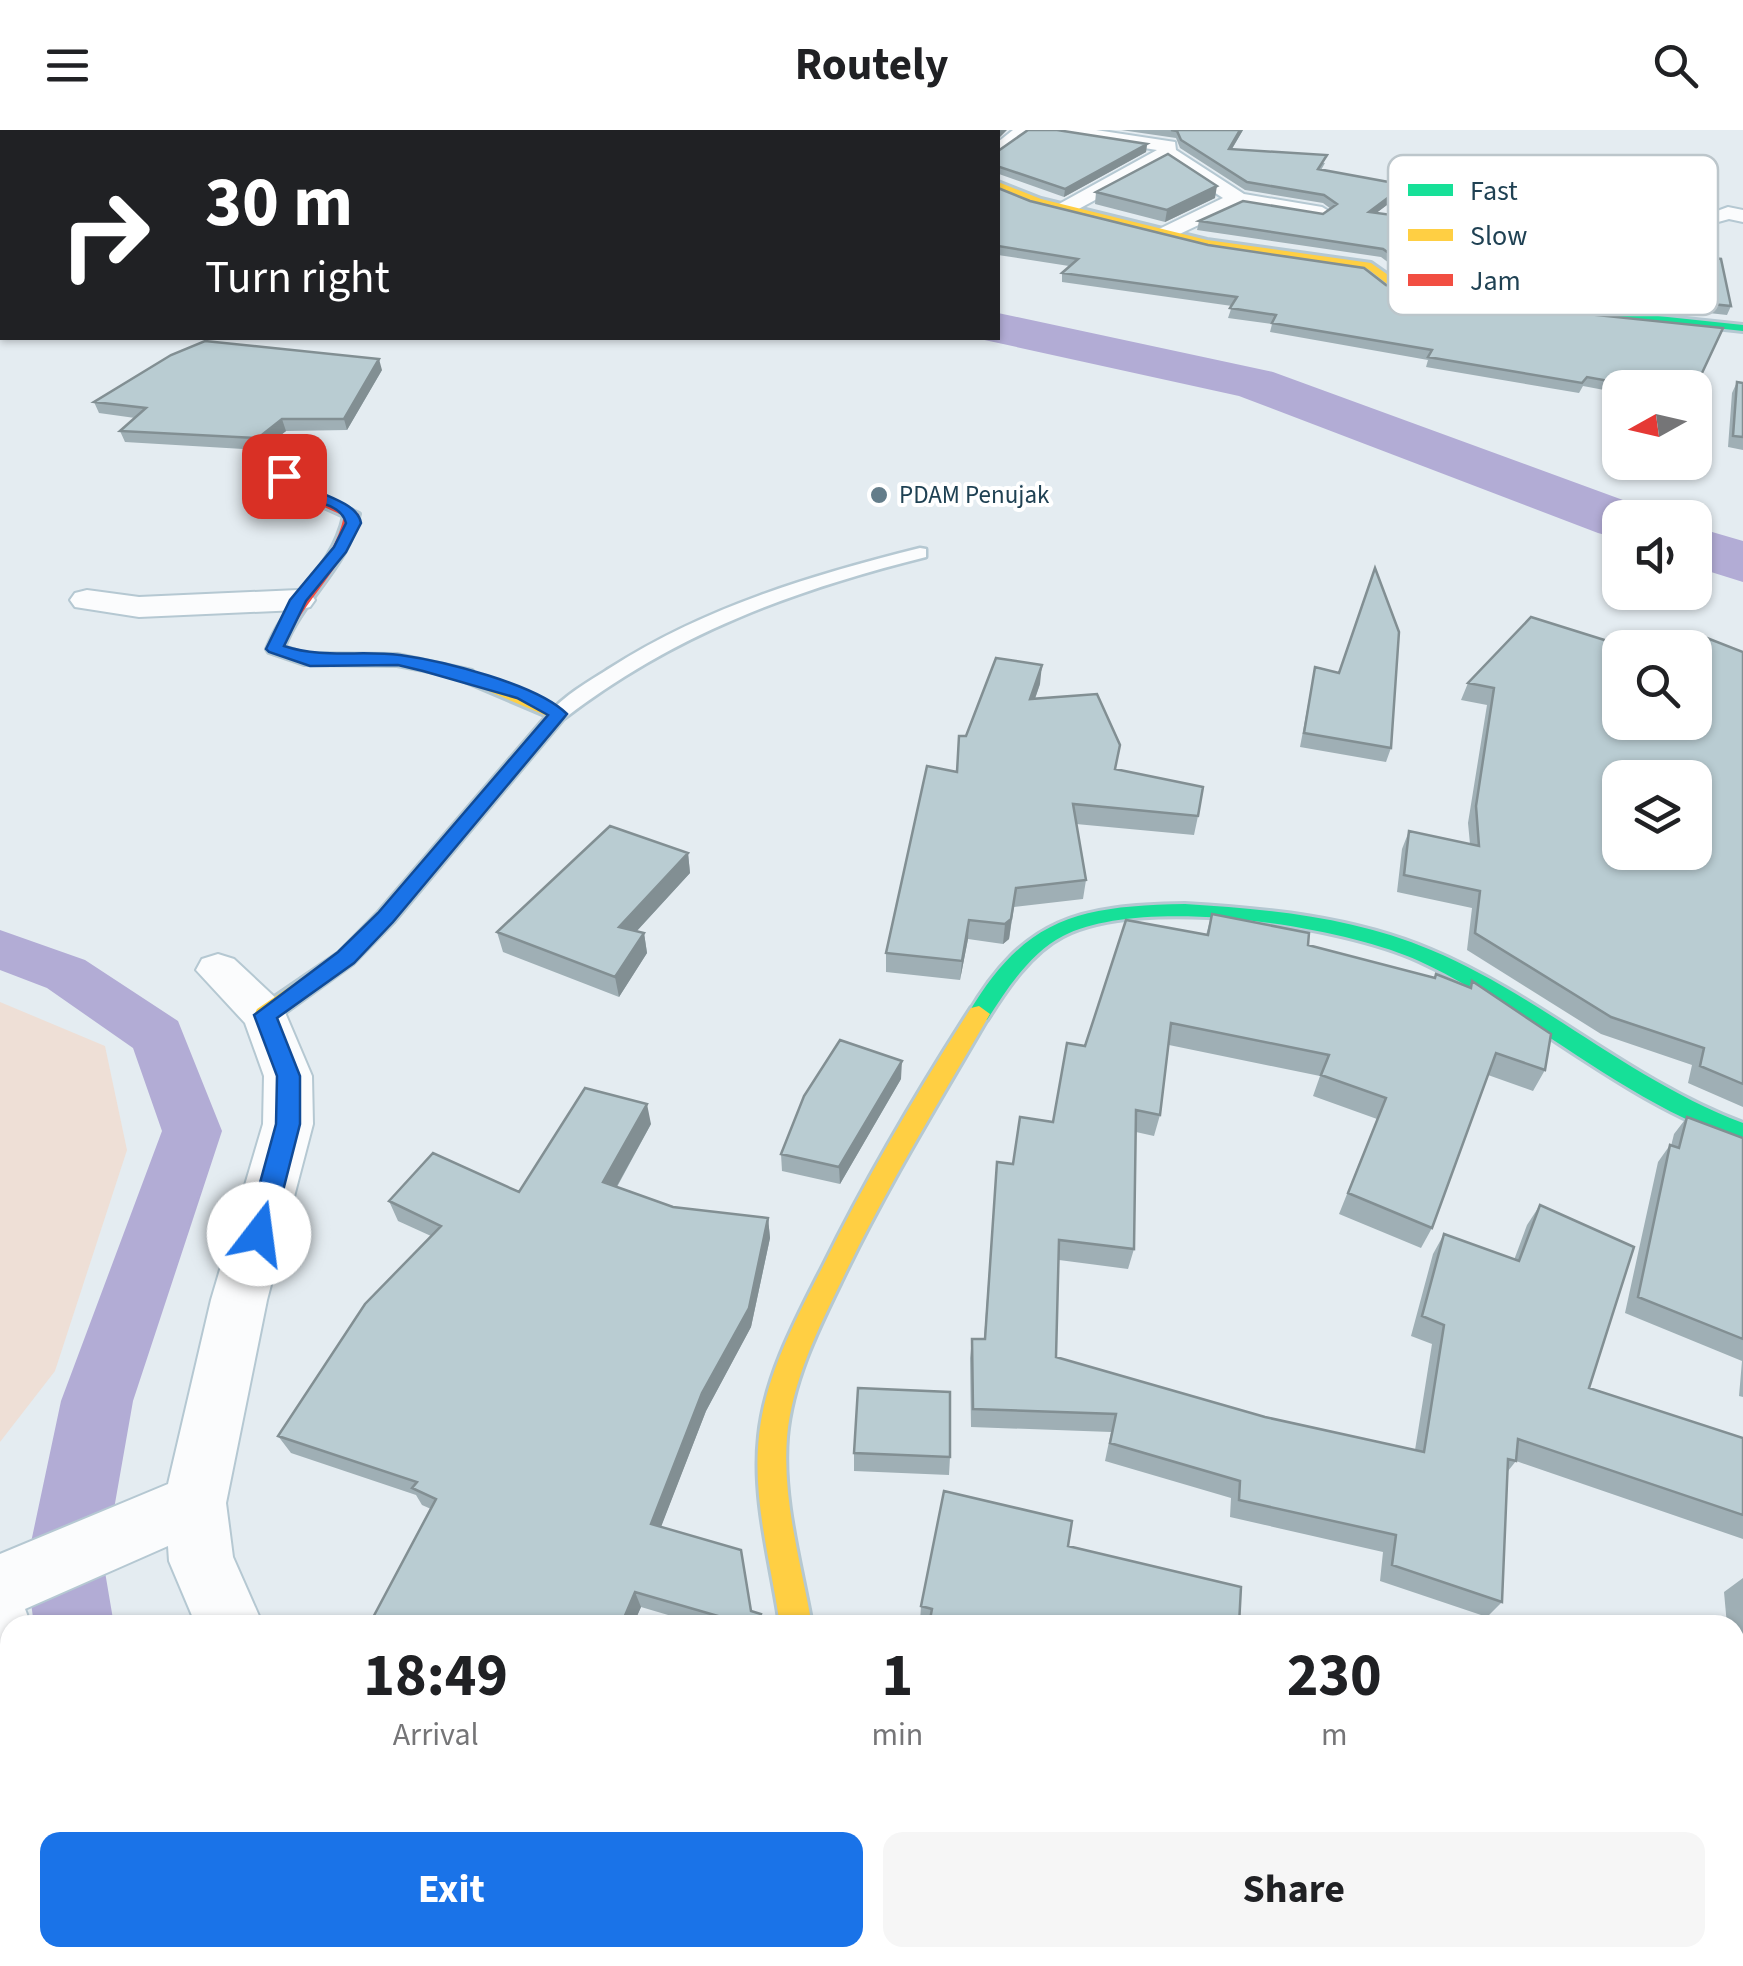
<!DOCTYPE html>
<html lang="en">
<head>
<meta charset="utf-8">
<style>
	body { margin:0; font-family:"Source Sans 3",sans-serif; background:#f6f6f6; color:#202124; height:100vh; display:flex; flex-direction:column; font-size:38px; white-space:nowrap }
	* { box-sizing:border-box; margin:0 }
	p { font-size:32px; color:#757577 }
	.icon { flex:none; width:55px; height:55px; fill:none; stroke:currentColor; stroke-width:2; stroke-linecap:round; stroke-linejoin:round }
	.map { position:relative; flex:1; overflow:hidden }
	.sheet { position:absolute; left:0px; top:1485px; width:1745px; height:352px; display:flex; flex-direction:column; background:#fff; border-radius:30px 30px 0 0; box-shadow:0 2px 8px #0004 }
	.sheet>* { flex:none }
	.guide { position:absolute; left:0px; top:0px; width:1000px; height:210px; box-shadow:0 2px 8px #0004; background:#202124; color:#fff; overflow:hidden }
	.needle { width:65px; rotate:262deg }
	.tools { position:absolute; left:1602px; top:240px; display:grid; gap:20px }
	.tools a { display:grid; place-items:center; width:110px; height:110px; border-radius:20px; background:#fff; box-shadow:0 2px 8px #0004; font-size:50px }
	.pin { position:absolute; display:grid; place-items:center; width:85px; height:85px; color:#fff; margin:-42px; border-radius:20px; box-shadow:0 5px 15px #0006 }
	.me { position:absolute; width:110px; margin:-55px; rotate:15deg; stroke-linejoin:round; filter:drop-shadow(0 0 8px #0008) }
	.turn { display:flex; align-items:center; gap:35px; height:210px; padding:0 40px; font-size:45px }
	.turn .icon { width:130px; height:130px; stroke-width:2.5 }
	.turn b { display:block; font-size:70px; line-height:85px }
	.eta { display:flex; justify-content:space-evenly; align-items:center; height:170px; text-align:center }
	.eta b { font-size:60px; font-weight:700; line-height:70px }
	.cta { display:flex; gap:20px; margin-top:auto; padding:20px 40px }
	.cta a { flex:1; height:115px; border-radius:20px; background:#1a73e8; color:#fff; font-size:40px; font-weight:700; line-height:115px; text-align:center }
	.cta a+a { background:#f6f6f6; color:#202124 }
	header { display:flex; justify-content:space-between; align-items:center; height:130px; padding:0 40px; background:#fff; font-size:45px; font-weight:700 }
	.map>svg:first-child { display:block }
</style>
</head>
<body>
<header><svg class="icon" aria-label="menu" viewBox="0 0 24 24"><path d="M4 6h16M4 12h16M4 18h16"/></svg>Routely<svg class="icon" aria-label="search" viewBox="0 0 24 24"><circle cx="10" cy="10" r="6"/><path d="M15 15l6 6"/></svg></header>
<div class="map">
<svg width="1743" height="1836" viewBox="0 0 1743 1836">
	<rect width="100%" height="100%" fill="#e4ecf1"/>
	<path fill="#eedfd6" d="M 0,872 L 105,916 L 127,1020 L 55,1241 L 0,1312 Z"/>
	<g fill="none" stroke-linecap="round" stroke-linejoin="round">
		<path fill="#b2acd5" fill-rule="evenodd" d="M 0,800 L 85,830 L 178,891 L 222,1001 L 133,1271 L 104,1436 L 114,1495 L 34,1495 L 26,1436 L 61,1271 L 162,1001 L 133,918 L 47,858 L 0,840 Z
			M 395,1828 L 500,1828 L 504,1836 L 399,1836 Z"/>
		<path fill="#b2acd5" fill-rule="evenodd" d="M 64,0 L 111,0 L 112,2 L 65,2 Z
			M 998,183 L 1273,242 L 1642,377 L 1650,388 L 1620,388 L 1620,409 L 1598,403 L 1239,266 L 980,209 L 998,208 Z
			M 1695,397 L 1743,411 L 1743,452 L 1695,437 Z"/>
		<defs>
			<path id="lane" d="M 920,418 L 926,419 L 926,427 C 794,460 674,504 565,588 L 558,590 L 548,584 C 565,565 589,551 610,538 C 705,477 812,445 920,418 Z"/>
			<path id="street" d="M 712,0 L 739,0 L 740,2 L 714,2 Z
				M 1013,0 L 1033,0 L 998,25 L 998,12 Z
				M 1050,0 L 1096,0 L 1175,12 L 1176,20 L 1244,64 L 1322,77 L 1332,83 L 1322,89 L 1241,75 L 1171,108 L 1157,108 L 1157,100 L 1223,68 L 1167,31 L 1073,82 L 1059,82 L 1059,74 L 1157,20 L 1059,5 Z
				M 1728,77 L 1743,80 L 1743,92 L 1729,89 L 1700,97 L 1690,91 Z
				M 87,460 L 139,467 L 298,460 L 310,463 L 315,470 L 310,477 L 298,480 L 139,487 L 75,477 L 70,470 L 75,463 Z
				M 218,824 L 234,829 L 281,873 L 312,946 L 313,994 L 267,1170 L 226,1373 L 233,1427 L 263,1495 L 196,1495 L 169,1431 L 168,1416 L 25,1479 L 31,1495 L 10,1495 L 10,1569 L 0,1565 L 0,1424 L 168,1354 L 211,1170 L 263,994 L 264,946 L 245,893 L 196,840 L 202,829 Z
				M 1735,1672 L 1743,1674 L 1743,1748 L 1735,1746 Z
				M 217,1828 L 306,1828 L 310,1836 L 220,1836 Z
				M 843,1828 L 1005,1828 L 1009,1836 L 846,1836 Z"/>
			<path id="fast" d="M 1498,169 L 1743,195 L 1743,201 L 1494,174 Z
				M 1185,774 C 1268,779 1353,787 1431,820 C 1541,866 1629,950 1743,993 L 1743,1012 C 1623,973 1532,883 1419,831 C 1340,795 1142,765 1063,806 C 1030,823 1006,860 987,890 L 971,890 L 968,884 C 1025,787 1079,776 1185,774 Z"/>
			<path id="slow" d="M 998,52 L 1041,69 L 1207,110 L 1371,133 L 1398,152 L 1439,163 L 1504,172 L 1498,175 L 1439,169 L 1390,156 L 1368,139 L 1207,116 L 1035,73 L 998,58 Z
				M 466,540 L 567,584 L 393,792 L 353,833 L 273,891 L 257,891 L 254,885 L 257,879 L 339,823 L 379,782 L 547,586 L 460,549 L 458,545 Z
				M 979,876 L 990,884 C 939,972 886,1058 842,1150 C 818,1199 792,1251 787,1307 C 782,1370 801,1433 812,1495 L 780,1495 C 771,1433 752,1369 759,1306 C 765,1246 796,1189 823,1136 C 867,1047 917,962 971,878 Z"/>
			<path id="jam" d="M 279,343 L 289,343 L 303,357 L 359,384 C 348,437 303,468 284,517 L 306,524 L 397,525 L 472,541 L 472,549 L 397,535 L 304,534 L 269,522 L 267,519 C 286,470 333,438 344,386 L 293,363 L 279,349 Z"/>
		</defs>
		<use href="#lane" stroke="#b5c8d2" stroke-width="5"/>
		<use href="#street" stroke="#b5c8d2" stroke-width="4"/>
		<use href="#fast" stroke="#b5c8d2" stroke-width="6"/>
		<use href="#slow" stroke="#b5c8d2" stroke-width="6"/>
		<use href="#jam" stroke="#b5c8d2" stroke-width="6"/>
		<use href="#lane" fill="#fbfcfd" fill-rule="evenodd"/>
		<use href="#street" fill="#fbfcfd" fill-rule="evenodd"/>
		<use href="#fast" fill="#16e098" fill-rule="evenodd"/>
		<use href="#slow" fill="#ffcf43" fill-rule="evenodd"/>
		<use href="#jam" fill="#f24e42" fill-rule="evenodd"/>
	</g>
	<path fill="#9fafb5" d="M 1121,0 L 1243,0 L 1232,19 L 1325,33 L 1321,40 L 1403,63 L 1376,83 L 1555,106 L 1557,100 L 1611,116 L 1731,176 L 1727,185 L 1441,154 L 1405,145 L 1381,127 L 1197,100 L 1199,91 L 1323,84 L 1331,79 L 1323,73 L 1245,60 L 1180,18 L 1176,8 Z
		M 1059,1 L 1147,14 L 1146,22 L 1064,67 L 999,44 L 998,46 L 998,18 L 998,21 Z
		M 998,58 L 1030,71 L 1208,115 L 1386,155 L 1695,258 L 1620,258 L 1620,263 L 1583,256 L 1579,263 L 1426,237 L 1428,230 L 1270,202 L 1272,194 L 1228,188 L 1232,176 L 1062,152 L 1062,143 L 1069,136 L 998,125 Z
		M 1096,62 L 1215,68 L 1165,92 L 1095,74 Z
		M 382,240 L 347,300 L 286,301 L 262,320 L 125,312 L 120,301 L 135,288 L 99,283 L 94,272 Z
		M 1737,252 L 1743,253 L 1743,320 L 1728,317 L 1732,263 Z
		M 1531,487 L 1620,592 L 1743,522 L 1743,977 L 1688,953 L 1692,935 L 1601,904 L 1467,820 L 1472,778 L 1397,762 L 1402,719 L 1409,701 L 1470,714 L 1468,693 L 1487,575 L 1461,570 L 1468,553 Z
		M 1315,537 L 1339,543 L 1391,618 L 1386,632 L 1300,617 Z
		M 1040,554 L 1035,569 L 1116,639 L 1198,686 L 1194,705 L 1076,694 L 1086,750 L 1083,769 L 1014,777 L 1009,809 L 1003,814 L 968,809 L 960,850 L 886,842 L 886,823 L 957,642 L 966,606 Z
		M 688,723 L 690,743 L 636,802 L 644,803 L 647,823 L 619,867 L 503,822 L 497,802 Z
		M 1212,784 L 1308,815 L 1469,857 L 1472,851 L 1545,940 L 1533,961 L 1488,945 L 1432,1098 L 1421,1118 L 1339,1084 L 1377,989 L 1313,966 L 1320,946 L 1169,915 L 1160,985 L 1154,1006 L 1136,1002 L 1134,1119 L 1128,1139 L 1059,1130 L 1056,1227 L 1265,1287 L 1415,1320 L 1432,1214 L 1411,1206 L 1433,1124 L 1444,1104 L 1514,1130 L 1527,1095 L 1540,1075 L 1589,1258 L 1743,1308 L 1743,1409 L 1516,1331 L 1508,1341 L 1502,1472 L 1487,1487 L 1380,1451 L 1383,1422 L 1230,1387 L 1231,1368 L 1105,1331 L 1111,1302 L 971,1297 L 970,1228 L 972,1209 L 984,1209 L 997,1032 L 1013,1034 L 1053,992 L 1085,916 L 1206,805 Z
		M 901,949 L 840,1054 L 782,1041 L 781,1024 Z
		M 1687,987 L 1743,1008 L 1743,1267 L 1739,1266 L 1742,1231 L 1625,1183 L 1658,1032 L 1670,1015 L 1671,1016 L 1674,1004 Z
		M 651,994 L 617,1057 L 673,1077 L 768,1088 L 770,1108 L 751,1197 L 706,1281 L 661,1396 L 752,1481 L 757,1495 L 702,1495 L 641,1477 L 633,1495 L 369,1495 L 431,1379 L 422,1375 L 416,1365 L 291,1323 L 278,1306 L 431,1106 L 398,1091 L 389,1071 L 519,1062 Z
		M 854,1323 L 950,1327 L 949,1345 L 854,1341 Z
		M 1072,1391 L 929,1495 L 920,1492 L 921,1476 Z
		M 1743,1448 L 1743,1560 L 1735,1557 L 1735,1495 L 1727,1495 L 1724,1462 Z
		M 1735,1712 L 1743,1714 L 1743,1828 L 1735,1826 Z"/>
	<path fill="#828f93" d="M 1000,0 L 1007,0 L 998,9 L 998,2 Z
		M 1240,0 L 1243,0 L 1227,27 L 1229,19 Z
		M 1147,14 L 1146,22 L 1064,67 L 1065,59 Z
		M 1405,55 L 1403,63 L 1367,90 L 1369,82 Z
		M 1217,56 L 1215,68 L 1165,92 L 1167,80 Z
		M 379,229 L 382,240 L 347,300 L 344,289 Z
		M 282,289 L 286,301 L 262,320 L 258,308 Z
		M 1042,535 L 1040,554 L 1028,588 L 1030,569 Z
		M 688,723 L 690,743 L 622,817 L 619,797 Z
		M 1016,758 L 1009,809 L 1003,814 L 1005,794 Z
		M 969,790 L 968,809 L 960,850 L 962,831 Z
		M 644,803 L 647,823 L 619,867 L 615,847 Z
		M 902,931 L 901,949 L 840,1054 L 839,1037 Z
		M 647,974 L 651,994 L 608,1072 L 603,1052 Z
		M 768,1088 L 770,1108 L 751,1197 L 706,1281 L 656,1410 L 651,1394 Z
		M 635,1462 L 641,1477 L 633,1495 L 621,1495 Z"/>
	<path fill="#b9ccd2" stroke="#828f93" stroke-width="2.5" fill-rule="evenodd" d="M 974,0 L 1000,0 L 997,2 L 970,2 Z
		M 1028,0 L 1057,0 L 1147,14 L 1065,59 L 1000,37 L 998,38 L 998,18 L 998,21 Z
		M 1171,0 L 1240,0 L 1229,19 L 1327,25 L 1318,39 L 1405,55 L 1369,82 L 1559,107 L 1557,100 L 1606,103 L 1611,116 L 1721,129 L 1731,176 L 1443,146 L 1407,136 L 1383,119 L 1199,91 L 1243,71 L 1323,84 L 1337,74 L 1324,65 L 1247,52 L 1181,10 L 1177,1 Z
		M 1168,24 L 1217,56 L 1167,80 L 1096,62 Z
		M 998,58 L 1030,71 L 1208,115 L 1364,138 L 1386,155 L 1441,169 L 1723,198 L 1695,258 L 1648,258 L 1587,247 L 1582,253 L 1428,227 L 1432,220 L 1272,193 L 1276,185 L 1230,178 L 1237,167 L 1062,143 L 1078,129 L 998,116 Z
		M 205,211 L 379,229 L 344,289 L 282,289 L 258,308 L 120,301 L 146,278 L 94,272 L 171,225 Z
		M 1737,252 L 1743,253 L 1743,307 L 1733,306 Z
		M 1375,438 L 1399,502 L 1391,618 L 1304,603 L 1315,537 L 1339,543 Z
		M 1531,487 L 1630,518 L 1620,518 L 1620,592 L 1695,592 L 1695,520 L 1707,508 L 1743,522 L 1743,954 L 1700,936 L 1704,918 L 1611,887 L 1475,803 L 1480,761 L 1404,745 L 1409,701 L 1479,716 L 1476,676 L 1494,558 L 1468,553 ZM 1620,648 L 1695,648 L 1695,722 L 1620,722 Z
		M 996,528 L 1042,535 L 1030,569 L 1097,564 L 1120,615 L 1115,639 L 1203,657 L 1198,686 L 1073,674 L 1086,750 L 1016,758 L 1011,789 L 1005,794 L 969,790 L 962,831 L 886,823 L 927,636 L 957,642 L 959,606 L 966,606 Z
		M 610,696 L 688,723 L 619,797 L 644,803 L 615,847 L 497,802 Z
		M 1212,784 L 1309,803 L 1308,815 L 1435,848 L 1436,844 L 1471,858 L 1472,851 L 1551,904 L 1545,940 L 1496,923 L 1432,1098 L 1348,1063 L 1386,968 L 1321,945 L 1329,925 L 1171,893 L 1160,985 L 1136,980 L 1134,1119 L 1059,1110 L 1056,1227 L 1265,1287 L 1424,1322 L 1444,1195 L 1422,1186 L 1444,1104 L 1519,1131 L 1540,1075 L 1634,1117 L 1589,1258 L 1743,1308 L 1743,1385 L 1518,1309 L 1516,1331 L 1508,1329 L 1502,1472 L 1392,1435 L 1396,1405 L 1239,1370 L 1240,1351 L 1110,1313 L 1116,1284 L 973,1279 L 972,1209 L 985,1209 L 997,1032 L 1013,1034 L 1020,987 L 1053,992 L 1067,913 L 1085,916 L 1126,790 L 1208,805 Z
		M 840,910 L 902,931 L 839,1037 L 781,1024 L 804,966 Z
		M 585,958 L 647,974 L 603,1052 L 673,1077 L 768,1088 L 749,1178 L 702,1263 L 651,1394 L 741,1420 L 751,1481 L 761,1484 L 757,1495 L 749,1495 L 635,1462 L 621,1495 L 369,1495 L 436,1369 L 412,1358 L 417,1352 L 278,1306 L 365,1174 L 441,1096 L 389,1071 L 433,1023 L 519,1062 Z
		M 1687,987 L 1743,1008 L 1743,1209 L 1638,1167 L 1670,1015 L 1679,1018 Z
		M 858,1258 L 950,1262 L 950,1327 L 854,1323 Z
		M 944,1361 L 1072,1391 L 1068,1416 L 1241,1457 L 1239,1495 L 929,1495 L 932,1479 L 921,1476 Z
		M 1735,1712 L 1743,1714 L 1743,1813 L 1735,1812 Z"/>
	<path fill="#1a73e8" stroke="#114b97" stroke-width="2.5" d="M 279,343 L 289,343 C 308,365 357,368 361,393 L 346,422 L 306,471 L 284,516 C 323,529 360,520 400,525 C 443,531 537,554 567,584 L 393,792 L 354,833 L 277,888 L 300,946 L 300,994 L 272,1104 L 259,1114 L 246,1104 L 276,994 L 277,946 L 254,885 L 338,822 L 378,783 L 548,585 L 517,568 L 423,541 L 398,535 L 310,536 L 269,522 L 266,519 L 290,470 L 334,417 L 346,393 C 339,364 283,377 279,343 Z"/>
	<circle fill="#647d8a" stroke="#fff" stroke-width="4" cx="879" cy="365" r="10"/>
	<g text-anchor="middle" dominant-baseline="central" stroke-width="8" stroke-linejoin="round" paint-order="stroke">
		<g font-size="25" fill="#1f4153" stroke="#fff" text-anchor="start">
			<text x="899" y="365">PDAM Penujak</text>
		</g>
	</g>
	<rect x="1388" y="25" width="330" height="160" rx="15" fill="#fff" stroke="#bcc6cb" stroke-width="2.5"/>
	<rect x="1408" y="54" width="45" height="12" fill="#16e098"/>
	<rect x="1408" y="99" width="45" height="12" fill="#ffcf43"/>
	<rect x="1408" y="144" width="45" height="12" fill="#f24e42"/>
	<g font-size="28" fill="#1f4153">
		<text x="1470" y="70">Fast</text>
		<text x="1470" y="115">Slow</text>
		<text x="1470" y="160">Jam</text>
	</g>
</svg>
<div class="tools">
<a><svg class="needle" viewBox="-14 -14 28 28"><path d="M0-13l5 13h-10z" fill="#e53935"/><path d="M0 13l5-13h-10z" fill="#757577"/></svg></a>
<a><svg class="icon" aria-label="sound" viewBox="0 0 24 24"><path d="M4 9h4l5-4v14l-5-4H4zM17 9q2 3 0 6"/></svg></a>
<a><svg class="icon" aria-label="search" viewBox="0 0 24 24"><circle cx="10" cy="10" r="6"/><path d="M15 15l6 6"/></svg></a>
<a><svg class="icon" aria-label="layers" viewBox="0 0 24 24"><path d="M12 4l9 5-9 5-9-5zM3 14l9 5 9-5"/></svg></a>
</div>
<div class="pin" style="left:284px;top:346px;background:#d93025"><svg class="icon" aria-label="arrive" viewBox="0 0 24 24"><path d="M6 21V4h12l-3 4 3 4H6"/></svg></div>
<svg class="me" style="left:259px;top:1104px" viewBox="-20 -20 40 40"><circle r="19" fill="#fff"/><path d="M0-13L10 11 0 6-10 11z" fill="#1a73e8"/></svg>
<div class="guide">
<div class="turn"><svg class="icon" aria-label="right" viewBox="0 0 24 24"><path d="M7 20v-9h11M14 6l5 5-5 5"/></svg><div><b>30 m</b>Turn right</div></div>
</div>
<section class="sheet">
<div class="eta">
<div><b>18:49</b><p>Arrival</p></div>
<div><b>1</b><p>min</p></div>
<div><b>230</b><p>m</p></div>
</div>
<div class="cta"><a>Exit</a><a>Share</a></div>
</section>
</div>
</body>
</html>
